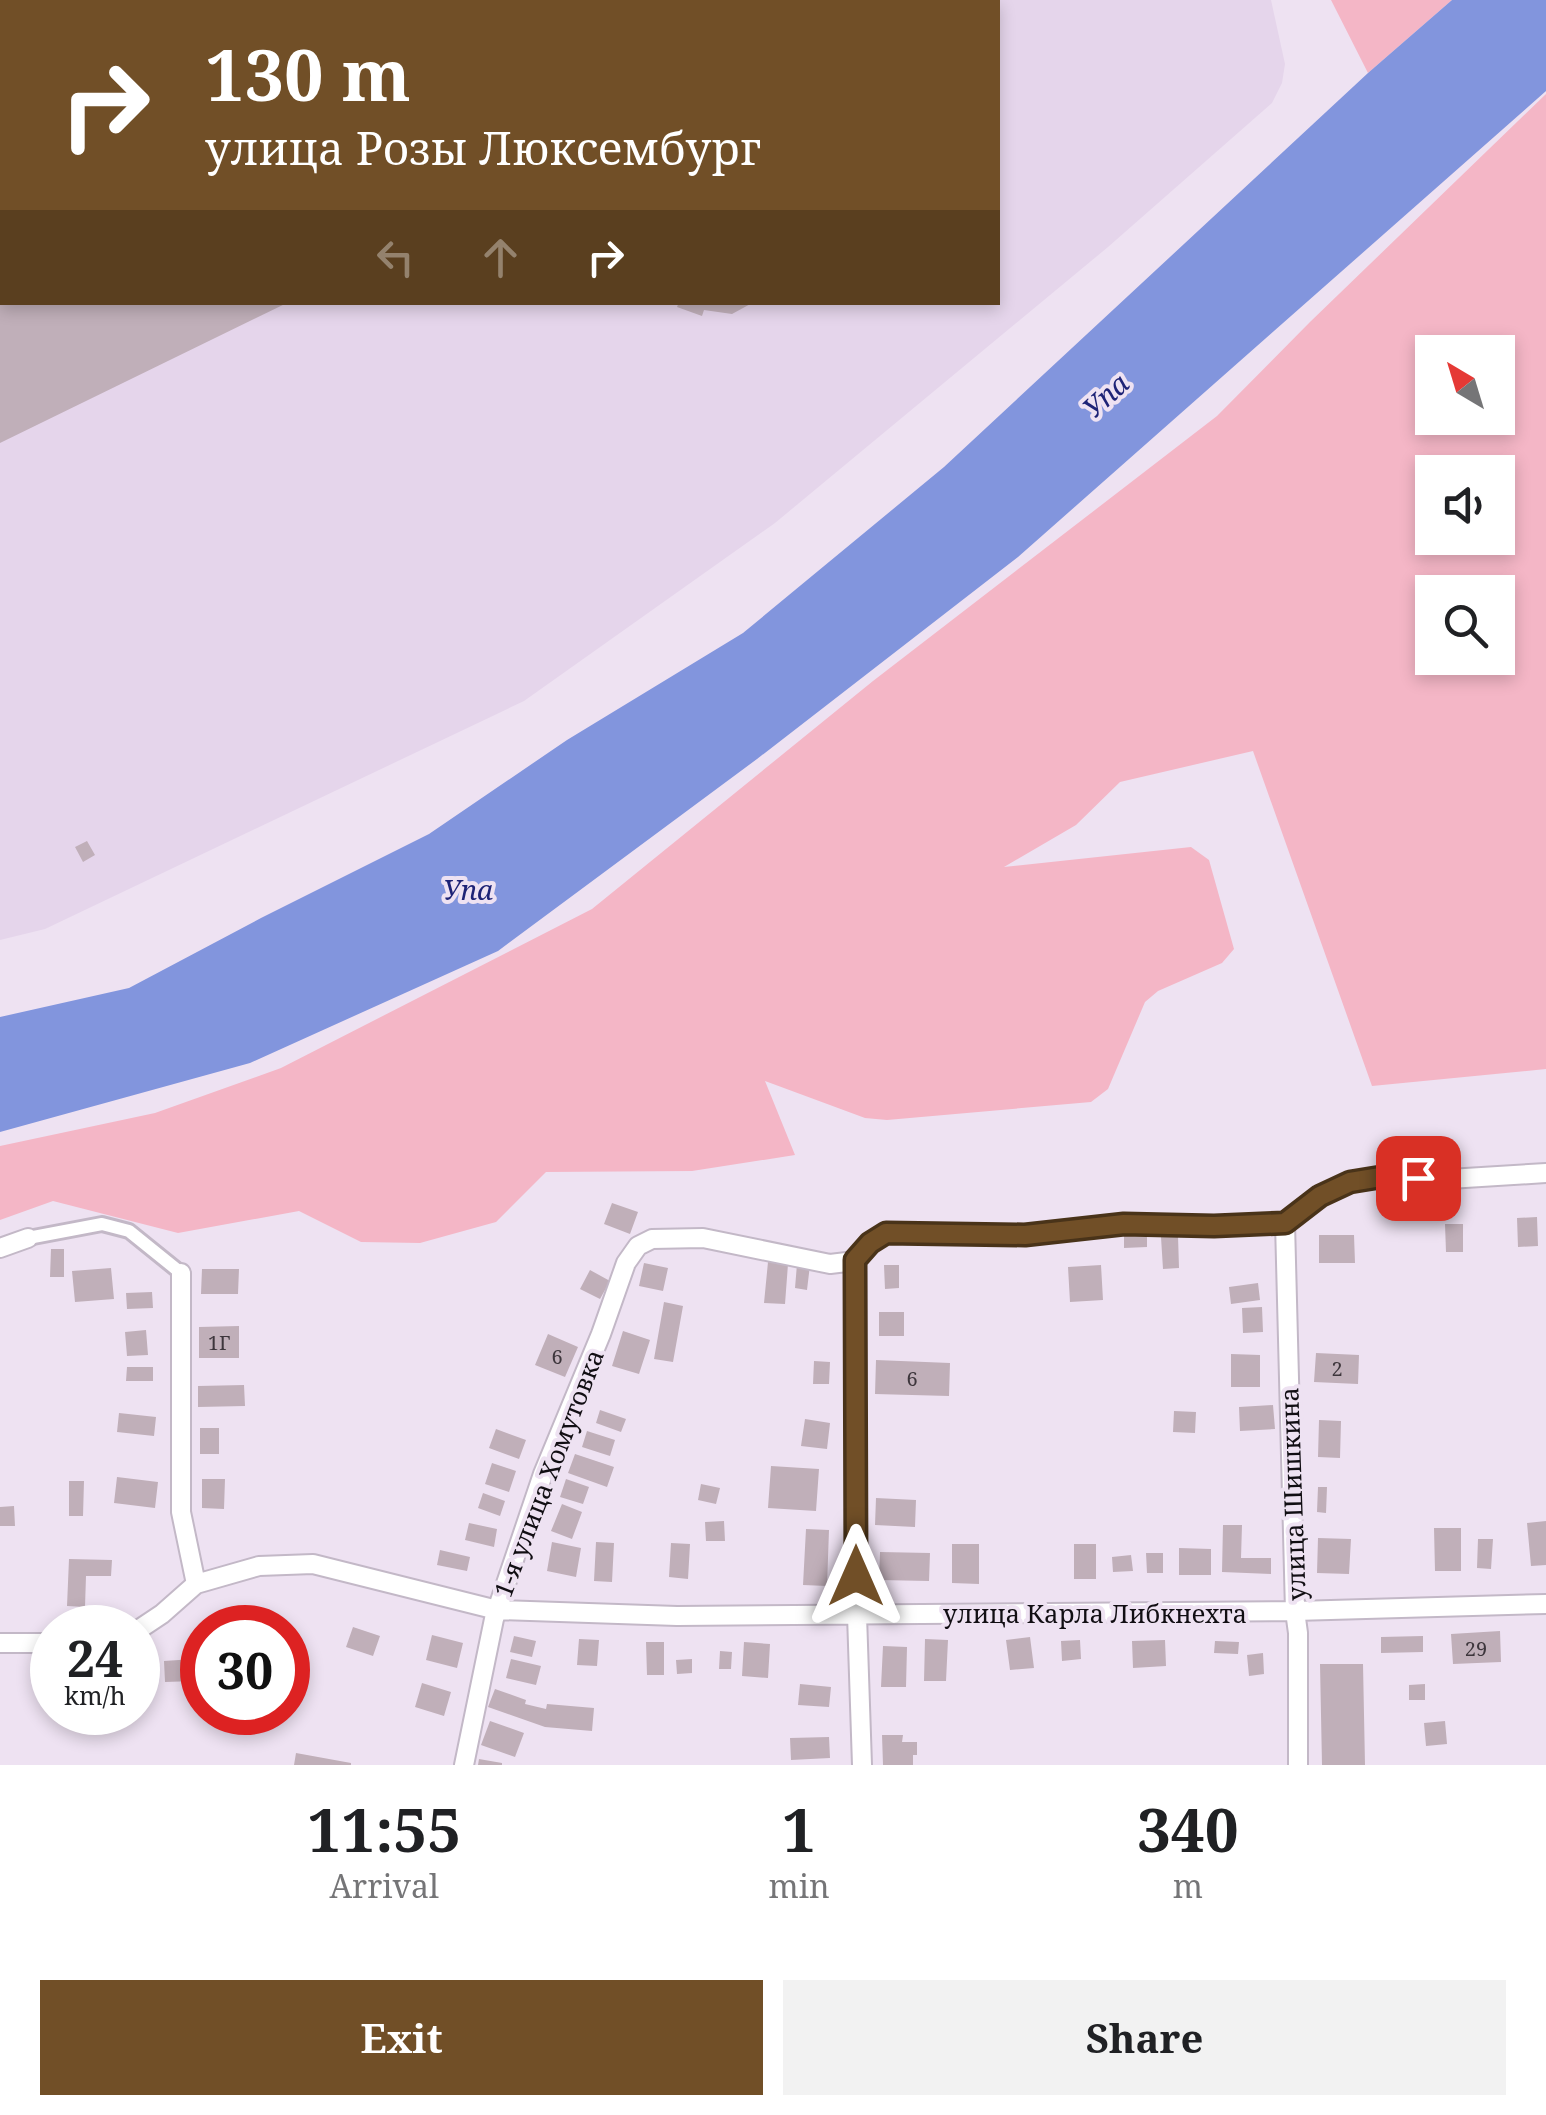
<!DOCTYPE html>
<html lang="en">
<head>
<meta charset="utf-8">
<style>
	body { margin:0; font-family:"Noto Serif",serif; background:#f2f2f2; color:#202124; height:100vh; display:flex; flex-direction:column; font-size:38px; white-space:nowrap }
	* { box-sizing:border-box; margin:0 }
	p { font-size:32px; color:#757577 }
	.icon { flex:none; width:55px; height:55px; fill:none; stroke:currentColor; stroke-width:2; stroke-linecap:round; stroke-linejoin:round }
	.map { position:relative; height:1765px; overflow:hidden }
	.drawer { display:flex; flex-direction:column; background:#fff; flex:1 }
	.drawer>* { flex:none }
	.banner { position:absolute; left:0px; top:0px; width:1000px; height:305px; box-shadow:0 5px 15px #0003; background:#714f27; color:#fff; overflow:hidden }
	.needle { width:65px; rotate:322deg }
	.fabs { position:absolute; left:1415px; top:335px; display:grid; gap:20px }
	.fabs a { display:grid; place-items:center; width:100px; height:100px; border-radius:0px; background:#fff; box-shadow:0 5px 15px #0003; font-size:50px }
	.speed { position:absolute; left:30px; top:1605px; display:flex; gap:20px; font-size:50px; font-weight:700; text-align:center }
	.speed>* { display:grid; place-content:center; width:130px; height:130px; border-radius:50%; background:#fff; box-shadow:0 5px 15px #0003; line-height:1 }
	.speed small { font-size:25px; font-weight:400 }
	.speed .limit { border:15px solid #d22; background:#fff; color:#111 }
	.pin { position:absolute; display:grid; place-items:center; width:85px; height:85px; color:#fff; margin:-42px; border-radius:20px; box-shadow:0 5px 15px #0006 }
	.me { position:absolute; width:110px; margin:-55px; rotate:0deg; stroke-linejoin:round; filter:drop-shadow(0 0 8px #0008) }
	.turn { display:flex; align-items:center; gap:35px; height:210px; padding:0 40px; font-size:45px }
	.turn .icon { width:130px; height:130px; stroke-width:2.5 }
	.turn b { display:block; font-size:70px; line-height:85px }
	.lanes { display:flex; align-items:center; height:95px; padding:0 40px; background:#0003; justify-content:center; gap:50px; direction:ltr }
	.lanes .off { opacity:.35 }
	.eta { display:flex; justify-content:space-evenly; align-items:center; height:170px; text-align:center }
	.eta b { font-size:60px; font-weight:700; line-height:70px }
	.primary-button { display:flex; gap:20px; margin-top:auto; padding:20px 40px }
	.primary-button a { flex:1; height:115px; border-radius:0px; background:#714f27; color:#fff; font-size:40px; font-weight:700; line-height:115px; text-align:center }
	.primary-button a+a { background:#f2f2f2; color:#202124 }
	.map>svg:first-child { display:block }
</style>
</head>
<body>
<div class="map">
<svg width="1546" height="1765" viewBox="0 0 1546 1765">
	<rect width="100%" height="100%" fill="#eee2f2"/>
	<path fill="#e5d5eb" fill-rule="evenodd" d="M 0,0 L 1271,0 L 1285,64 L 1282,83 L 1272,103 L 1108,247 L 775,523 L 524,701 L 45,929 L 0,940 ZM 2,2 L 998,2 L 998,302 L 2,302 Z"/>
	<path fill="#f4b6c6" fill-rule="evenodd" d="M 1331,0 L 1452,0 L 1368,73 Z
		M 1546,94 L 1546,1069 L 1372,1086 L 1253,751 L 1120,782 L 1076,825 L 1004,867 L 1191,847 L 1209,860 L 1234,949 L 1222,963 L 1158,991 L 1145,1002 L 1108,1089 L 1091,1102 L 887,1120 L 865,1118 L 765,1081 L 795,1155 L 692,1171 L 546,1172 L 496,1222 L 420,1243 L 361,1242 L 299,1211 L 178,1233 L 53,1201 L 0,1220 L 0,1146 L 155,1113 L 281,1068 L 592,909 L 873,681 L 1217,416 L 1310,322 ZM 1432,352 L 1498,352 L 1498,418 L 1432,418 ZM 1432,472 L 1498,472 L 1498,538 L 1432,538 ZM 1432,592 L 1498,592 L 1498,658 L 1432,658 Z"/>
	<path fill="#8295dd" d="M 1452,0 L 1546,0 L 1546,91 L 1018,557 L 757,759 L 498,951 L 250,1063 L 0,1132 L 0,1017 L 129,988 L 261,918 L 429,834 L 567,740 L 743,633 L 944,467 L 1368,73 Z"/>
	<path fill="#c0afb9" d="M 0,302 L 289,302 L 0,443 Z
		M 679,302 L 754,302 L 732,314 L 704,310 L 702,316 L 677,307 Z
		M 87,841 L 95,855 L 83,862 L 75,847 Z
		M 612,1203 L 638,1212 L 630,1234 L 604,1224 Z
		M 1537,1217 L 1538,1246 L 1518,1247 L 1517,1218 Z
		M 1445,1224 L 1463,1224 L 1463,1252 L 1446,1252 Z
		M 1147,1233 L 1147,1247 L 1124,1248 L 1124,1235 Z
		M 1319,1235 L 1354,1235 L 1355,1263 L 1319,1263 Z
		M 1178,1236 L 1179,1268 L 1163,1269 L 1161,1237 Z
		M 51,1249 L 64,1249 L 64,1277 L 50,1277 Z
		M 768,1262 L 788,1264 L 785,1304 L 764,1303 Z
		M 644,1263 L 668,1268 L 663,1291 L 639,1286 Z
		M 797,1264 L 810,1265 L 807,1290 L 795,1288 Z
		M 884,1265 L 899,1265 L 899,1288 L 885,1289 Z
		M 1101,1265 L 1103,1300 L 1070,1302 L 1068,1267 Z
		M 111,1268 L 114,1299 L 75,1302 L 72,1271 Z
		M 202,1269 L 239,1269 L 238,1294 L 201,1294 Z
		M 590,1270 L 610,1281 L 600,1299 L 580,1289 Z
		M 1258,1283 L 1260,1300 L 1231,1304 L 1229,1287 Z
		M 152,1292 L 153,1308 L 127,1309 L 126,1293 Z
		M 664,1302 L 683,1306 L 673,1362 L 654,1359 Z
		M 1262,1307 L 1263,1332 L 1243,1333 L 1242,1308 Z
		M 879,1312 L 904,1312 L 904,1336 L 879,1336 Z
		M 239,1326 L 239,1358 L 199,1358 L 199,1327 Z
		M 146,1330 L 148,1355 L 127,1356 L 125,1332 Z
		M 623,1331 L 650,1340 L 639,1374 L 612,1366 Z
		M 548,1334 L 578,1347 L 565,1377 L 535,1365 Z
		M 1316,1353 L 1359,1355 L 1358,1384 L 1314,1382 Z
		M 1231,1354 L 1260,1355 L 1260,1387 L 1231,1387 Z
		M 876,1360 L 950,1363 L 949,1396 L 875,1394 Z
		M 814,1361 L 830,1362 L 829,1384 L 813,1384 Z
		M 127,1367 L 153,1367 L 153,1381 L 126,1381 Z
		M 244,1385 L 245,1406 L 198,1407 L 198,1386 Z
		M 1273,1405 L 1275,1429 L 1240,1431 L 1239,1407 Z
		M 600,1410 L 626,1419 L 621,1432 L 596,1423 Z
		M 1174,1411 L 1196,1412 L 1195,1433 L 1173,1432 Z
		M 119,1413 L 156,1417 L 154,1436 L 117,1432 Z
		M 805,1419 L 830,1423 L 827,1449 L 801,1446 Z
		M 1319,1420 L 1341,1421 L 1340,1458 L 1318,1457 Z
		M 200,1428 L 219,1428 L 219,1454 L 200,1454 Z
		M 496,1429 L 526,1440 L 519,1459 L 489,1448 Z
		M 587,1431 L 615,1440 L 610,1456 L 582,1447 Z
		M 575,1454 L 614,1467 L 607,1487 L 568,1473 Z
		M 492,1463 L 516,1471 L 509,1492 L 485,1484 Z
		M 771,1466 L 819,1469 L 816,1511 L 768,1508 Z
		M 117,1477 L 158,1482 L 155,1508 L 114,1503 Z
		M 202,1479 L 225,1479 L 224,1509 L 202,1508 Z
		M 566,1479 L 589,1487 L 583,1504 L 560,1497 Z
		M 69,1481 L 84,1481 L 83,1516 L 69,1516 Z
		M 701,1484 L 720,1488 L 716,1504 L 698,1500 Z
		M 1318,1487 L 1327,1487 L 1326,1513 L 1317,1512 Z
		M 483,1493 L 505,1501 L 500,1516 L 478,1508 Z
		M 876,1498 L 916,1500 L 915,1527 L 875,1525 Z
		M 562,1504 L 582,1512 L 572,1539 L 551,1531 Z
		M 14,1506 L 15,1526 L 0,1526 L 0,1507 Z
		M 724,1521 L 725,1541 L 706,1541 L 705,1522 Z
		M 1546,1521 L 1546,1565 L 1531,1566 L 1527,1523 Z
		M 469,1523 L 497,1529 L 494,1547 L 465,1540 Z
		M 1223,1525 L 1242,1525 L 1241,1558 L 1271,1558 L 1271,1574 L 1222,1572 Z
		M 1434,1528 L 1461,1528 L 1461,1571 L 1435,1571 Z
		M 806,1529 L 829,1530 L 827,1586 L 803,1585 Z
		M 1318,1538 L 1351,1539 L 1349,1574 L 1317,1573 Z
		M 1478,1539 L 1493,1539 L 1491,1569 L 1477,1568 Z
		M 552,1542 L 581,1548 L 576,1577 L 547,1571 Z
		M 596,1542 L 614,1543 L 612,1582 L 594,1581 Z
		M 671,1543 L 690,1544 L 688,1579 L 669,1577 Z
		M 952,1544 L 979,1544 L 979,1584 L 952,1583 Z
		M 1074,1544 L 1096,1544 L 1096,1579 L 1074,1579 Z
		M 1179,1548 L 1211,1549 L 1211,1575 L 1179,1575 Z
		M 440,1550 L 470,1557 L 467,1571 L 437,1565 Z
		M 880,1552 L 930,1553 L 929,1581 L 879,1580 Z
		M 1146,1553 L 1163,1553 L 1163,1573 L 1147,1573 Z
		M 1131,1555 L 1133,1571 L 1113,1572 L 1112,1557 Z
		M 69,1559 L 112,1560 L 111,1576 L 86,1576 L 85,1607 L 67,1606 Z
		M 353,1627 L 380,1636 L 373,1656 L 346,1647 Z
		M 1500,1631 L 1501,1662 L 1453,1664 L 1451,1634 Z
		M 432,1635 L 463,1643 L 457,1668 L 426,1660 Z
		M 514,1636 L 536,1641 L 532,1657 L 510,1652 Z
		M 1423,1636 L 1423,1652 L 1381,1653 L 1381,1637 Z
		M 1030,1637 L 1034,1668 L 1010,1670 L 1006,1640 Z
		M 579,1639 L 599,1640 L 597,1666 L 577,1665 Z
		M 925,1639 L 948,1640 L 946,1681 L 924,1681 Z
		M 1080,1640 L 1081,1659 L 1062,1661 L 1061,1641 Z
		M 1165,1640 L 1166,1666 L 1133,1668 L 1132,1641 Z
		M 1215,1641 L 1239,1642 L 1238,1654 L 1214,1653 Z
		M 646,1642 L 664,1642 L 664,1675 L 647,1675 Z
		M 744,1642 L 770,1644 L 768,1678 L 742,1676 Z
		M 883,1646 L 907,1647 L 906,1687 L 881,1687 Z
		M 720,1651 L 732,1652 L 731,1669 L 719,1669 Z
		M 1263,1653 L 1264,1674 L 1249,1676 L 1247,1655 Z
		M 194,1659 L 195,1681 L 165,1682 L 164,1661 Z
		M 511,1659 L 541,1666 L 536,1685 L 506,1678 Z
		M 692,1659 L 692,1673 L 677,1674 L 676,1660 Z
		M 1320,1664 L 1363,1664 L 1365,1765 L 1322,1765 Z
		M 422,1683 L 451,1692 L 444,1716 L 415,1707 Z
		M 800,1684 L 831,1687 L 829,1707 L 798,1705 Z
		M 1425,1684 L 1425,1700 L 1409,1700 L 1409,1685 Z
		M 495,1689 L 526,1700 L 525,1704 L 546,1709 L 547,1704 L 594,1708 L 592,1731 L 545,1727 L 488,1707 Z
		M 490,1721 L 524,1733 L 515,1757 L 481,1745 Z
		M 1445,1721 L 1447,1744 L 1426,1746 L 1424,1723 Z
		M 882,1735 L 903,1735 L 902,1742 L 917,1742 L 917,1755 L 913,1755 L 913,1765 L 883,1765 Z
		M 829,1737 L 830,1758 L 791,1760 L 790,1738 Z
		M 296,1753 L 351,1763 L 351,1765 L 294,1765 Z
		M 479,1759 L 502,1763 L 502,1765 L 478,1765 Z"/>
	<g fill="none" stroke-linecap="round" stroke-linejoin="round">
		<defs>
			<path id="pedestrian" d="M 28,1238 L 102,1224 L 129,1231 L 181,1273"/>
			<path id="minor" d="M 1285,1223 L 1295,1611 L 1298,1633 L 1298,1765
				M 0,1248 L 28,1238
				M 855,1261 L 857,1615 L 862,1765
				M 181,1273 L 181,1512 L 196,1584
				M 138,1630 L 162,1614 L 196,1584 L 259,1566 L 313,1564 L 497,1610 L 677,1616 L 1295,1611 L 1546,1604
				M 0,1643 L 52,1643
				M 464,1765 L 494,1619 L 543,1474 L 601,1334 L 626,1263 L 638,1246 L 652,1239 L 703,1238 L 830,1264 L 855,1261 L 870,1243 L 886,1233 L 1025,1235 L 1124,1224 L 1214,1226 L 1285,1223 L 1320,1197 L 1350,1182 L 1387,1177 L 1449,1179 L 1546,1173"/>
		</defs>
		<use href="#pedestrian" stroke="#c3b8c7" stroke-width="18"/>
		<use href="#minor" stroke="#c3b8c7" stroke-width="22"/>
		<use href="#pedestrian" stroke="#fff" stroke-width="12"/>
		<use href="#minor" stroke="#fff" stroke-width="18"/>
	</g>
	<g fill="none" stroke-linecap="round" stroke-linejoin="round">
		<defs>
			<path id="route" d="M 856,1576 L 855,1260 L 870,1243 L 886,1233 L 1025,1235 L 1124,1224 L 1214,1226 L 1285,1223 L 1320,1196 L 1350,1182 L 1387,1176 L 1418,1178"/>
		</defs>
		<use href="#route" stroke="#493319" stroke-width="25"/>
		<use href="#route" stroke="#714f27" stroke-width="18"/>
	</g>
	<g text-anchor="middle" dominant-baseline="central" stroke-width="8" stroke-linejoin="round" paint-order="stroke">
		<g font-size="20" fill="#3d363c">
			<text x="219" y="1342">1Г</text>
			<text x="557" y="1356">6</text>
			<text x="1337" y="1368">2</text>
			<text x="912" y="1378">6</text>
			<text x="1476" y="1648">29</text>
		</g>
		<g font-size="25" fill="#110e13" stroke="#eee2f2">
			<text transform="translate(548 1473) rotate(-69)">1-я улица Хомутовка</text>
			<text transform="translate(1292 1494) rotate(-92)">улица Шишкина</text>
			<text x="1095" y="1613">улица Карла Либкнехта</text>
		</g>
		<g font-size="28" font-style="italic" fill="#1e2376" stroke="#eee2f2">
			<text transform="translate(1105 395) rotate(-42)">Упа</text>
			<text x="468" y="889">Упа</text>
		</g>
	</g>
</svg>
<div class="fabs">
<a><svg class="needle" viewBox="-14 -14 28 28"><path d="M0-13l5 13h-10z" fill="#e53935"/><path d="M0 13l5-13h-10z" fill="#757577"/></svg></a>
<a><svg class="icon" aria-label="sound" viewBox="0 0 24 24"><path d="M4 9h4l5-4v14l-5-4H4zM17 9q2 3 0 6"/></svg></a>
<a><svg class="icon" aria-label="search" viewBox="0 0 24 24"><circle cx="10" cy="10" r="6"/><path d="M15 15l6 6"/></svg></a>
</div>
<div class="speed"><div>24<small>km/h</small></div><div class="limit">30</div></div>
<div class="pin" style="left:1418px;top:1178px;background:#d93025"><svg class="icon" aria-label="arrive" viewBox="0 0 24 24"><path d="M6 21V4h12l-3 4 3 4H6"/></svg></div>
<svg class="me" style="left:856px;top:1576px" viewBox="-20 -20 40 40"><path d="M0-17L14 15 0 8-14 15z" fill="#714f27" stroke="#fff" stroke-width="4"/></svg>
<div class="banner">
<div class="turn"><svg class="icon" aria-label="right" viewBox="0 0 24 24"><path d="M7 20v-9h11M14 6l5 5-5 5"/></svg><div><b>130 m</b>улица Розы Люксембург</div></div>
<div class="lanes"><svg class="icon off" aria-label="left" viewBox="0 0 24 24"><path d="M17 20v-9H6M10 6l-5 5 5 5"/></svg><svg class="icon off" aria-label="ahead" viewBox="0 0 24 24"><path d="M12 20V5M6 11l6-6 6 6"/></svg><svg class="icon" aria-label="right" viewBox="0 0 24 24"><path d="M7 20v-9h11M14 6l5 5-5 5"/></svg></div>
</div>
</div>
<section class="drawer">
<div class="eta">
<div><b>11:55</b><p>Arrival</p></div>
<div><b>1</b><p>min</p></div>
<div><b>340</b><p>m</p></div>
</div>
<div class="primary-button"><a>Exit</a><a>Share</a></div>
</section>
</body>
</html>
